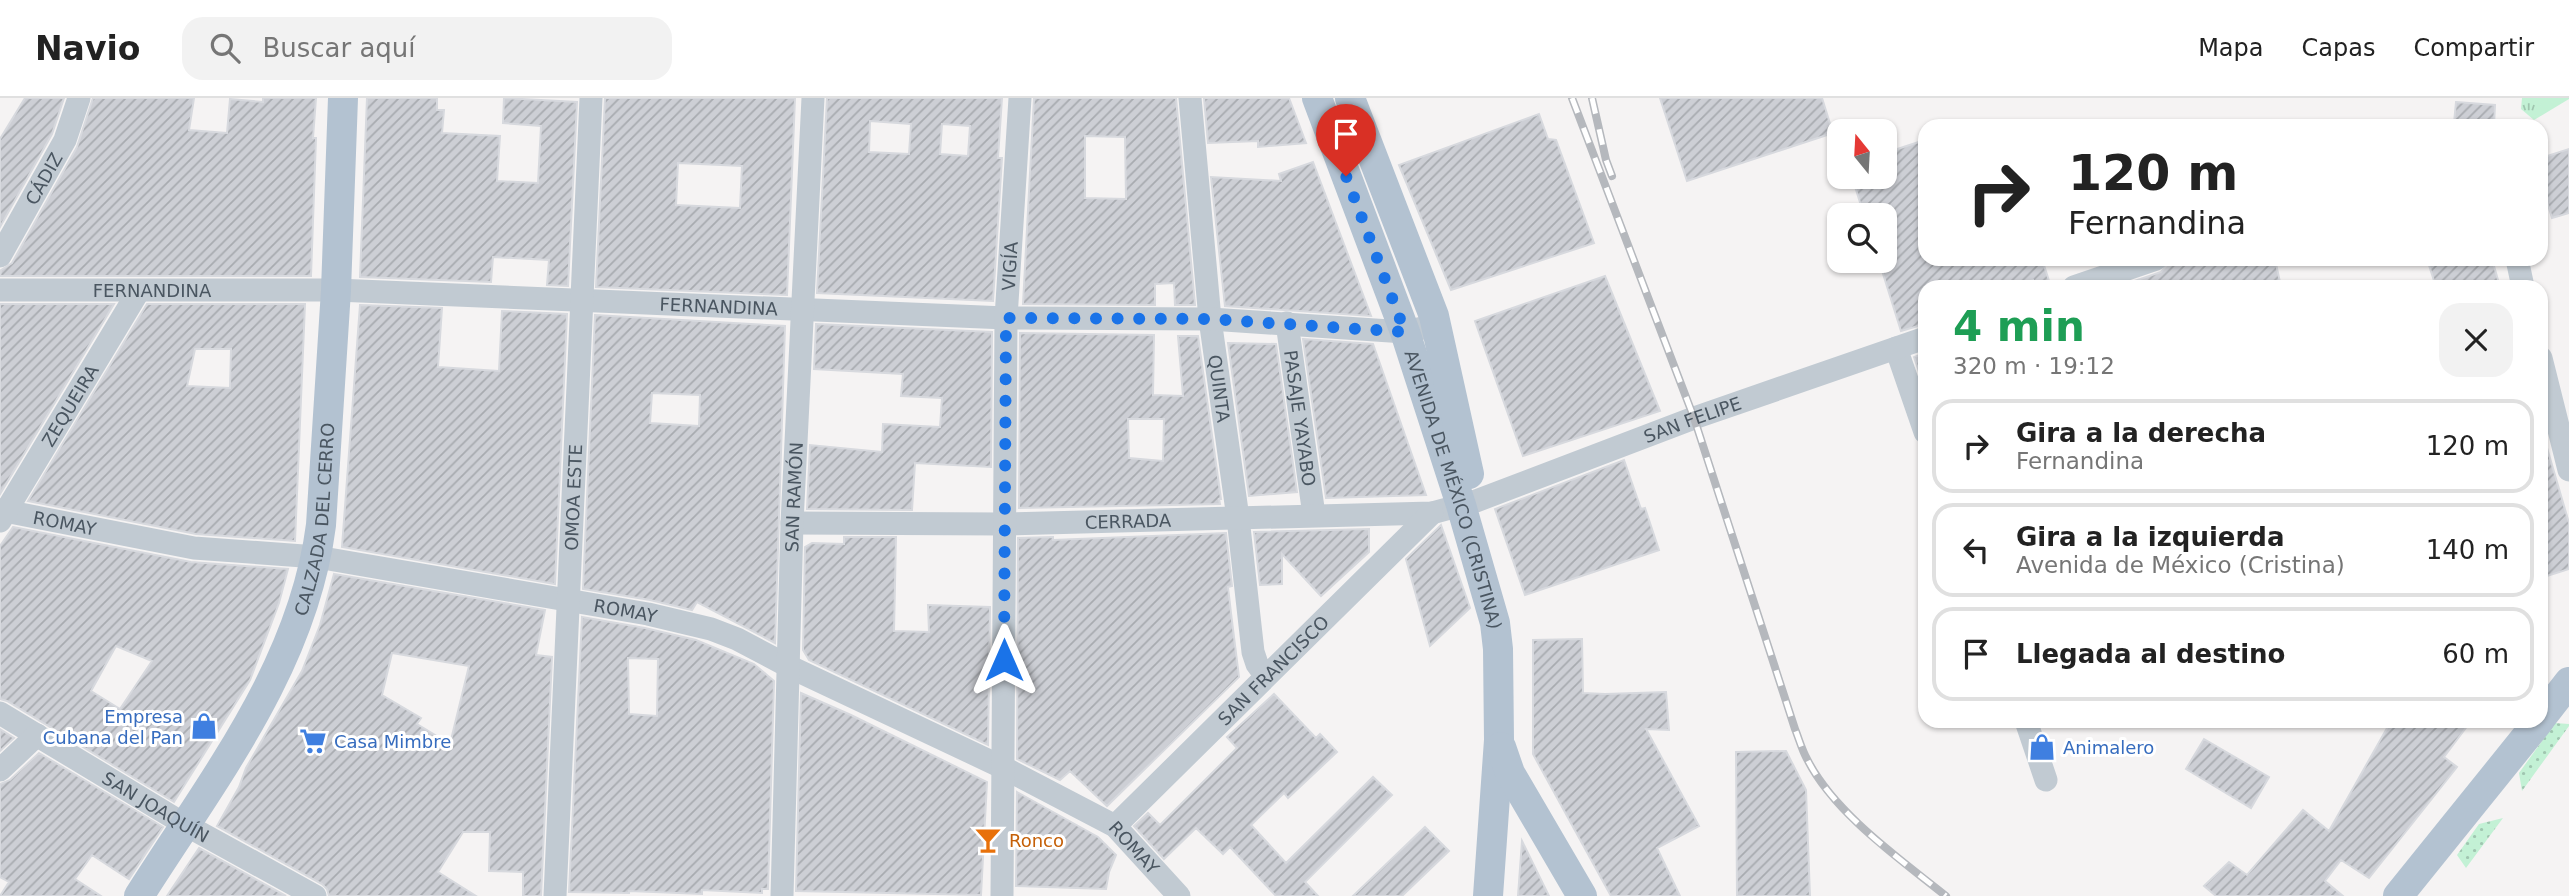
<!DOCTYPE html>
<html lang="es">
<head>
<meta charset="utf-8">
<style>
	body { margin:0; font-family:"DejaVu Sans",sans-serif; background:#f2f2f2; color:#222; height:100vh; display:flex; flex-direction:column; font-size:26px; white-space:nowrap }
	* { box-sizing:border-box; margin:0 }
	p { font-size:23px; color:#767676 }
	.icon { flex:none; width:38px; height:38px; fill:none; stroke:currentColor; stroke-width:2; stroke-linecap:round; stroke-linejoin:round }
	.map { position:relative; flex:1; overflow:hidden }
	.sheet { position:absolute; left:1918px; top:182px; width:630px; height:448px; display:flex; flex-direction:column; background:#fff; border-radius:21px; box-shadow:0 2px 5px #0004 }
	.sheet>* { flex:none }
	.guide { position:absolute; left:1918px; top:21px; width:630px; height:147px; border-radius:21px; box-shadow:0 2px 5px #0004; background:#fff; color:#222; overflow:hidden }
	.needle { width:46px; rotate:342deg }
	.controls { position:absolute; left:1827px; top:21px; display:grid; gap:14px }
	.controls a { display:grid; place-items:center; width:70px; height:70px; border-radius:14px; background:#fff; box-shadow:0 2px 5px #0004; font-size:35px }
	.pin { position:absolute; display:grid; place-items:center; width:60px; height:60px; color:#fff; margin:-72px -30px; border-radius:50% 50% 50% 0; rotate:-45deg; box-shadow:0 0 7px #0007 }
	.pin .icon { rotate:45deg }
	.me { position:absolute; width:77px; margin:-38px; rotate:0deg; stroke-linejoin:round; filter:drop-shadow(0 0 5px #0008) }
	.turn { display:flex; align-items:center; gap:24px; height:147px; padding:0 35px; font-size:32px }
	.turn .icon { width:91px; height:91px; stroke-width:2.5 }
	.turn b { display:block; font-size:49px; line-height:60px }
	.round { display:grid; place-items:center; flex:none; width:74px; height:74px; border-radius:21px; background:#f2f2f2 }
	.overview { display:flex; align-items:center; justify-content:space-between; height:119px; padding:0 35px }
	h1 { font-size:42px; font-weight:800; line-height:52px; color:#1e9e55 }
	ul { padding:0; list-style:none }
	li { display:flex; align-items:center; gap:21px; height:94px; margin:0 14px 10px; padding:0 21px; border:4px solid #e0e0e0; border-radius:21px }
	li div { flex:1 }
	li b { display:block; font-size:26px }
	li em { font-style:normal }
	header { display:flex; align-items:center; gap:42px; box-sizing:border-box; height:98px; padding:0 35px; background:#fff; border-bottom:2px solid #e0e0e0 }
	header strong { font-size:33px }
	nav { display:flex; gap:38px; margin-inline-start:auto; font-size:24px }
	.search { width:490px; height:63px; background:#f2f2f2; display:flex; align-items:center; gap:18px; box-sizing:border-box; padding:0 24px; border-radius:21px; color:#767676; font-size:26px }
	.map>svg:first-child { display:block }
</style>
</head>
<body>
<header>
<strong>Navio</strong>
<div class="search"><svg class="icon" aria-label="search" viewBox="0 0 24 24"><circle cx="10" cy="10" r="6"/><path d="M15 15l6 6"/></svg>Buscar aquí</div>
<nav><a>Mapa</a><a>Capas</a><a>Compartir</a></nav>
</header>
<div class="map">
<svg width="2569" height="798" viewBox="0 0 2569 798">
	<defs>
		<pattern id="grass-tufts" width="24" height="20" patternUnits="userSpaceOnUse" patternTransform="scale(1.75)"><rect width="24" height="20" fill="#c3f1d5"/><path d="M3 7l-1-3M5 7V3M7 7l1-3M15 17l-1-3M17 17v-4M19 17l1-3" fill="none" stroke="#a0c6b0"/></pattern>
		<pattern id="garden-dots" width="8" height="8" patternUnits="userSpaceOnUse" patternTransform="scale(1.75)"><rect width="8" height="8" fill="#c3f1d5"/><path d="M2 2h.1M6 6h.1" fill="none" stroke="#a0c6b0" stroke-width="1.8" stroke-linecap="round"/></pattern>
		<pattern id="building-hatch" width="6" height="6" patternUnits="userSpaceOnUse" patternTransform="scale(1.75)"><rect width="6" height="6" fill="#cdcfd5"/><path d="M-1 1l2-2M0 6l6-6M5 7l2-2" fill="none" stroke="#a8abb0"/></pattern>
	</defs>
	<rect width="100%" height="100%" fill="#f5f3f3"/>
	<path fill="url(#grass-tufts)" d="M 2522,0 L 2569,0 L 2569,1 L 2534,22 L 2521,11 Z"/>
	<path fill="url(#garden-dots)" d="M 2555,625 L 2569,626 L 2569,628 L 2522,693 L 2519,675 Z
		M 2503,720 L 2466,770 L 2457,757 L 2479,726 Z"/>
	<path fill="url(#building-hatch)" stroke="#d7d9de" stroke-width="2" fill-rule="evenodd" d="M 25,0 L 64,0 L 52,36 L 0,129 L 0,41 Z
		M 93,0 L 194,0 L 189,32 L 227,35 L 230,1 L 263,4 L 263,0 L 316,0 L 313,40 L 316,40 L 311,178 L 0,178 L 1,172 L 12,165 L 77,49 Z
		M 367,0 L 437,0 L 437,12 L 444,12 L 442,35 L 500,38 L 497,83 L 538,85 L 541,28 L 503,25 L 504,0 L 577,4 L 568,188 L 547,187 L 549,162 L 493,159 L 491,184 L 360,179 Z
		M 605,0 L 795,0 L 787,197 L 596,189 ZM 678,65 L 742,68 L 740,110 L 676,107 Z
		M 827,0 L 1002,0 L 998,60 L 1002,60 L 993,203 L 817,195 ZM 870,23 L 911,26 L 909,56 L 869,54 ZM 942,26 L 970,28 L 968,58 L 940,56 Z
		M 1034,0 L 1176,0 L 1195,207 L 1175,207 L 1174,185 L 1155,186 L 1155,207 L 1023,206 ZM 1085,38 L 1125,39 L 1126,101 L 1085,100 Z
		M 1204,0 L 1289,0 L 1306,45 L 1258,49 L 1258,43 L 1208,45 Z
		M 1660,0 L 1822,0 L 1833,35 L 1687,83 Z
		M 2456,4 L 2495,7 L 2494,28 L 2454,25 Z
		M 1539,16 L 1548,41 L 1556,42 L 1594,145 L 1451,192 L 1399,67 Z
		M 1925,42 L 1925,161 L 2042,161 L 2051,189 L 2034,189 L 2033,182 L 2012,189 L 1925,189 L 1925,226 L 1901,233 L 1879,163 L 1885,163 L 1885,117 L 1864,117 L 1852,79 L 1885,79 L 1885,55 Z
		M 2569,51 L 2569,115 L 2552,120 L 2544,94 L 2541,95 L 2541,60 Z
		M 1313,64 L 1371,218 L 1225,208 L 1211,79 L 1281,83 L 1279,76 Z
		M 2275,161 L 2280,184 L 2266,189 L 2117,189 L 2161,174 L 2172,161 Z
		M 2427,161 L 2492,161 L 2500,189 L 2436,189 Z
		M 1605,178 L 1660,313 L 1523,358 L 1475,223 Z
		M 0,206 L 114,206 L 0,396 Z
		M 147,206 L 305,206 L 295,443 L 196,436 L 28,403 ZM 195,251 L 231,251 L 230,290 L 187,288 Z
		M 360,207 L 442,210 L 438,269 L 499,273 L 502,213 L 567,216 L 555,486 L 342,449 Z
		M 595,217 L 785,228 L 775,545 L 697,504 L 692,512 L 650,502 L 583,491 ZM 652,295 L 700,297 L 699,328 L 650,325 Z
		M 816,226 L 992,234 L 991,369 L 915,365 L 912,412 L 807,411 L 810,347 L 882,354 L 883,326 L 940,329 L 942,300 L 901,298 L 903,276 L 814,271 Z
		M 1020,235 L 1154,237 L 1153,297 L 1183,298 L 1178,238 L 1198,238 L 1221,401 L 1219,401 L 1220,406 L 1019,410 ZM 1128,321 L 1164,321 L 1163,363 L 1129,360 Z
		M 1303,241 L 1373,246 L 1426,397 L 1326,400 Z
		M 1228,245 L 1276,246 L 1297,394 L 1249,398 Z
		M 1925,255 L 1925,291 L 1914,259 Z
		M 2545,343 L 2569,425 L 2569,471 L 2541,480 L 2541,344 Z
		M 1624,362 L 1641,411 L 1645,410 L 1659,452 L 1525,497 L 1495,411 Z
		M 1441,427 L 1470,510 L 1430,548 L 1406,461 Z
		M 13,429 L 191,464 L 288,471 L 279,505 L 250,582 L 174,704 L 7,603 L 0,601 L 0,448 ZM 116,548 L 152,563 L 120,611 L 91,593 Z
		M 1369,431 L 1369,454 L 1321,498 L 1282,456 L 1282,486 L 1260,487 L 1254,434 Z
		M 1226,435 L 1232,488 L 1228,489 L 1231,515 L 1239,579 L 1107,708 L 1070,673 L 1060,682 L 1017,661 L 1018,440 L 1053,439 L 1053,442 Z
		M 844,439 L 896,439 L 894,533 L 929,534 L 928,507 L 990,509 L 988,647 L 809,562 L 803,552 L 805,449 L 812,445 L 844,446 Z
		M 334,476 L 545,512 L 536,557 L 552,559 L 541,798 L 523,798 L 523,774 L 489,773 L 490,734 L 463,734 L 438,774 L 476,798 L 329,798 L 327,791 L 322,786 L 217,728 L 239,689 L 246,670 L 302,573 L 320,527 ZM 392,555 L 469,568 L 450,646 L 417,626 L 421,620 L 382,597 Z
		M 582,519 L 645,530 L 696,542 L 754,566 L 774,583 L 768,791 L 762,791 L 762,795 L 702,792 L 702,796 L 629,793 L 629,795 L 569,794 ZM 628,560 L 658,561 L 657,618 L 629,616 Z
		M 1582,541 L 1583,595 L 1605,596 L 1666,594 L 1669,632 L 1646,631 L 1699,728 L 1657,750 L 1680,798 L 1611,798 L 1533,656 L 1533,542 Z
		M 801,595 L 851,617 L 987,684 L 981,797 L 796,793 Z
		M 1274,596 L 1316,640 L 1320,636 L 1337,654 L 1288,700 L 1284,695 L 1251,727 L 1286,765 L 1373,679 L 1392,697 L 1305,784 L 1318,798 L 1276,798 L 1230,749 L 1223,756 L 1196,730 L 1164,761 L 1134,728 L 1148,715 L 1160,727 L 1237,650 L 1227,639 Z
		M 2391,623 L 2471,623 L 2444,659 L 2457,669 L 2369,780 L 2341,762 L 2325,783 L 2343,798 L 2216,798 L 2204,788 L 2229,764 L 2247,777 L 2303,712 L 2329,733 Z
		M 0,631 L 14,640 L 0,653 Z
		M 2204,641 L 2269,679 L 2251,710 L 2186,671 Z
		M 1786,653 L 1806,692 L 1810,798 L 1737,798 L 1736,654 Z
		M 39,655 L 163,729 L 129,781 L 92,757 L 75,781 L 101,798 L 0,798 L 9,784 L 0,779 L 0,686 L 10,682 Z
		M 1017,694 L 1098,739 L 1116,757 L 1109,774 L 1106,791 L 1016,788 Z
		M 1425,729 L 1449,753 L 1402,798 L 1353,798 Z
		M 1522,743 L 1549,798 L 1518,798 Z
		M 199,750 L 286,798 L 167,798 Z"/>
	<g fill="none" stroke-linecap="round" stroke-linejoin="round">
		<g stroke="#c1cad2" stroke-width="23">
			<path id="s1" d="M 1190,0 L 1210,221 L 1238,420 L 1253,554 L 1257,566 L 1265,577"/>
			<path id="s2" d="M 0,158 L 65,42 L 79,0"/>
			<path d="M 2517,161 L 2523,189"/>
			<path d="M 2074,189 L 2156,161"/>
			<path id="s3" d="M 0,192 L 336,192 L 1006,220 L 1210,221 L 1405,234 L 1436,227"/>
			<path id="s4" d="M 1287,225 L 1314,417"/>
			<path d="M 1896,250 L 1925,334"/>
			<path d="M 2541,260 L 2569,372"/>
			<path id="s5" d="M 0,412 L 194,450 L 317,459 L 648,516 L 711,531 L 737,541 L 790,569 L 1004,670 L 1115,728 L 1179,798"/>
			<path id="s6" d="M 0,423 L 138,194"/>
			<path id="s7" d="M 792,425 L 1004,426 L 1432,415 L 1476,403 L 1694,320 L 1925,240"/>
			<path id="s8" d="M 0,615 L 184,726 L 315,798"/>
			<path d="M 2026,623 L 2046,682"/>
			<path d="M 0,672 L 37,637"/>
			<path id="s9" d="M 1115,728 L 1432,415"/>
			<path id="s10" d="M 555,798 C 569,532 577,266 591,0"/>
			<path id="s11" d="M 782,798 L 792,425 L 813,0"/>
			<path id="s12" d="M 1002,798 L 1006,220 L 1020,0"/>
		</g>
		<g stroke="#b3c2d1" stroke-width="30">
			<path id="s13" d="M 1317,0 L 1405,234 L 1461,407 L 1495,525 L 1498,551 L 1499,642 L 1488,798"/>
			<path d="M 1350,0 L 1434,218 L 1469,376"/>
			<path d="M 2541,620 L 2569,584"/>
			<path d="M 1501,649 L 1510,675 L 1582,798"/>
			<path id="s14" d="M 139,798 C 213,681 303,568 321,427 L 336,192 L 343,0"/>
			<path d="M 2398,798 L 2539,623"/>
		</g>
		<defs>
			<path id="rail" d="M 1572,0 L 1694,320 L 1795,631 C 1799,641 1802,652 1807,661 C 1834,715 1900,761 1946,798
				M 1592,0 L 1606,62 L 1612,78"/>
		</defs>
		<use href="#rail" stroke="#b5b8bd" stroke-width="8"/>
		<use href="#rail" stroke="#fff" stroke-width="5" stroke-dasharray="16" stroke-linecap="butt"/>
	</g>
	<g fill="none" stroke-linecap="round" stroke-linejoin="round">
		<path stroke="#1a73e8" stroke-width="12" stroke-dasharray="0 21.6" d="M 1004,562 L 1006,220 L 1210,221 L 1405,234 L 1346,78"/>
	</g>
	<defs>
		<symbol id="shop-bare" viewBox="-9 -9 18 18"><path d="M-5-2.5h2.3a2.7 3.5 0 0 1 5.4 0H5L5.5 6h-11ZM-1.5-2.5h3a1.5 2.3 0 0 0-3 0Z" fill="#3f7fe0" stroke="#fff" stroke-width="2.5" paint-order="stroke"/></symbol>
		<symbol id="supermarket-bare" viewBox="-9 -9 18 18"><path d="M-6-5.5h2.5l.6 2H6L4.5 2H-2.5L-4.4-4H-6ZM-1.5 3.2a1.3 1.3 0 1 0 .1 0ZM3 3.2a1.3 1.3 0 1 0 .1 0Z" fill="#3f7fe0" stroke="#fff" stroke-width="2.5" paint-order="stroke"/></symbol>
		<symbol id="bar-bare" viewBox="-9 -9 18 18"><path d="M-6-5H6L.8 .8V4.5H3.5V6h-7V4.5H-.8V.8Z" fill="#e8710a" stroke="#fff" stroke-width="2.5" paint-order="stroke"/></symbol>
	</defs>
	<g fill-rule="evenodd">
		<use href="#shop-bare" x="185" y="609" width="38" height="38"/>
		<use href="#supermarket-bare" x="294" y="624" width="38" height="38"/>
		<use href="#shop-bare" x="2023" y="630" width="38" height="38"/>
		<use href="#bar-bare" x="969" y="723" width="38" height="38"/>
	</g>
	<g text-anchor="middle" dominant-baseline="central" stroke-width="6" stroke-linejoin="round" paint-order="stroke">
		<g font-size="18" fill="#4a5661" stroke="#fff">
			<text stroke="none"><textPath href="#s2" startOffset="89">CÁDIZ</textPath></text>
			<text stroke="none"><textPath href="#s12" startOffset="630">VIGÍA</textPath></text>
			<text stroke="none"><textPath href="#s3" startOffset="152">FERNANDINA</textPath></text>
			<text stroke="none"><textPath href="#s3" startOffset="719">FERNANDINA</textPath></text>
			<text stroke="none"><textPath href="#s1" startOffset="292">QUINTA</textPath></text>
			<text stroke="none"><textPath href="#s6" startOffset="135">ZEQUEIRA</textPath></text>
			<text stroke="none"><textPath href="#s4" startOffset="96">PASAJE YAYABO</textPath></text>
			<text stroke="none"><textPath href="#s7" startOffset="917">SAN FELIPE</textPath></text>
			<text stroke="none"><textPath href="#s13" startOffset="415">AVENIDA DE MÉXICO (CRISTINA)</textPath></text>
			<text stroke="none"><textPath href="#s10" startOffset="399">OMOA ESTE</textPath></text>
			<text stroke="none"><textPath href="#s11" startOffset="399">SAN RAMÓN</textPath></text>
			<text stroke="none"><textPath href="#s14" startOffset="422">CALZADA DEL CERRO</textPath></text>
			<text stroke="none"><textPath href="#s7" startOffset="336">CERRADA</textPath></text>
			<text stroke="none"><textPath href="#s5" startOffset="66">ROMAY</textPath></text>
			<text stroke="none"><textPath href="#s5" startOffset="634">ROMAY</textPath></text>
			<text stroke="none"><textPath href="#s9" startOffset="222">SAN FRANCISCO</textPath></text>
			<text stroke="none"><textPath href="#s8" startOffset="182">SAN JOAQUÍN</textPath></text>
			<text stroke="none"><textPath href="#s5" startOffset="1200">ROMAY</textPath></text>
		</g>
		<g font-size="18" fill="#366cbe" stroke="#fff" text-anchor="start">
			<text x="183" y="618" text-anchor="end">Empresa<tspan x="183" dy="21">Cubana del Pan</tspan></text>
			<text x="334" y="643">Casa Mimbre</text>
			<text x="2063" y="649">Animalero</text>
		</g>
		<g font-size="18" fill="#c56008" stroke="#fff" text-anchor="start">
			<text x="1009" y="742">Ronco</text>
		</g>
	</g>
</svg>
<div class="controls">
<a><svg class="needle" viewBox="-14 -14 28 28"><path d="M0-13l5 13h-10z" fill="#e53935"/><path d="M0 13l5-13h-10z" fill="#767676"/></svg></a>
<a><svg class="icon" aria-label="search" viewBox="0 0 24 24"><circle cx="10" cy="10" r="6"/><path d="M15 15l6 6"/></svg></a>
</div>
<div class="pin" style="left:1346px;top:78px;background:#d93025"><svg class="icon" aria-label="arrive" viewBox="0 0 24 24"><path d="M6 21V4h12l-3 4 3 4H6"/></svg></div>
<svg class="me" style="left:1004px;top:562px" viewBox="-20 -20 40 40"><path d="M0-17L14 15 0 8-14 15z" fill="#1a73e8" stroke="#fff" stroke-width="4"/></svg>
<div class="guide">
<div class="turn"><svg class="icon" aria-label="right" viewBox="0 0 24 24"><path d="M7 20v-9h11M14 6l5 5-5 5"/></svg><div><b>120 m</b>Fernandina</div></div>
</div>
<section class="sheet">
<div class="overview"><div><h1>4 min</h1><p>320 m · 19:12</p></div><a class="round"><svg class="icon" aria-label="close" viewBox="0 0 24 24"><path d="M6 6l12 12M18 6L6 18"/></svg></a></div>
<ul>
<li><svg class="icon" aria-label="right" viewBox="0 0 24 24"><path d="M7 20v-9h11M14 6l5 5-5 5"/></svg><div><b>Gira a la derecha</b><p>Fernandina</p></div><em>120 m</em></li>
<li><svg class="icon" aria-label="left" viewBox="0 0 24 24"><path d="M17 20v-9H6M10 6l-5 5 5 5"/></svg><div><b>Gira a la izquierda</b><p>Avenida de México (Cristina)</p></div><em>140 m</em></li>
<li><svg class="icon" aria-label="arrive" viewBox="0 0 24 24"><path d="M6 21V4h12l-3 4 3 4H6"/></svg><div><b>Llegada al destino</b></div><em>60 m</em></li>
</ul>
</section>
</div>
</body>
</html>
